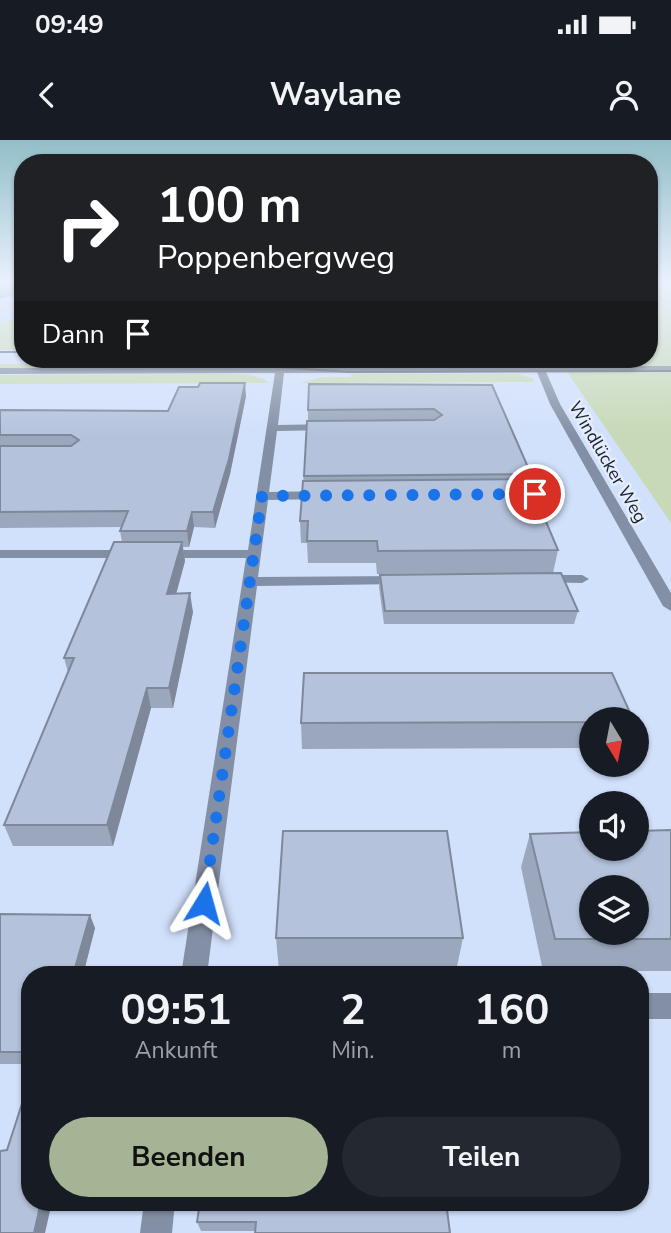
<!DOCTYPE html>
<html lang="de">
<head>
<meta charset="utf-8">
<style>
	body { margin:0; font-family:"Nunito Sans",sans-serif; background:#242831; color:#f1f3f6; height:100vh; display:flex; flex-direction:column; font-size:26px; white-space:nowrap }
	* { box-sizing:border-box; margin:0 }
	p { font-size:23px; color:#9ea1a6 }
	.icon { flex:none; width:38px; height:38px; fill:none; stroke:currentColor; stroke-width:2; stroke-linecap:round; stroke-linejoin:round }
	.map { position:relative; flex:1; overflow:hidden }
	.sheet { position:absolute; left:21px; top:826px; width:628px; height:245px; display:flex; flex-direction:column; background:#171b24; border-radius:28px; box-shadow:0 2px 5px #0004 }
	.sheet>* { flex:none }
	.guide { position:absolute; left:14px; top:14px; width:644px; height:214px; border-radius:28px; box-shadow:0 2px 5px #0004; background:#202124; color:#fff; overflow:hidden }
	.needle { width:46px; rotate:170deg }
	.fabs { position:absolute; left:579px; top:567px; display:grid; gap:14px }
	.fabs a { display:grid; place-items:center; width:70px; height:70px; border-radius:50%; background:#171b24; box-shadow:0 2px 5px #0004; font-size:35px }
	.pin { position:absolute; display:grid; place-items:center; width:60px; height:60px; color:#fff; margin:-30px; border:4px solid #fff; border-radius:50%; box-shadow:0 2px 7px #0007 }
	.me { position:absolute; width:77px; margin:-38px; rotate:8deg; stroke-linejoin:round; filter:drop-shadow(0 0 5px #0008) }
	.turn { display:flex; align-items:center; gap:24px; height:147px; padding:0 28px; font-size:32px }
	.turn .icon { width:91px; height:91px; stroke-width:2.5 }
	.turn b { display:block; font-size:49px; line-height:60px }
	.then { display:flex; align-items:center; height:66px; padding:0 28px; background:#0003; gap:14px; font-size:26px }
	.eta { display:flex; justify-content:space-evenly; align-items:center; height:119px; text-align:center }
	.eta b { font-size:42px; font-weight:700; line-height:49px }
	.action { display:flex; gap:14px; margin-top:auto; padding:14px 28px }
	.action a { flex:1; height:80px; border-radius:42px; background:#a4b495; color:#111; font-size:28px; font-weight:700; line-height:80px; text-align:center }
	.action a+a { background:#242831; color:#f1f3f6 }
	.status { display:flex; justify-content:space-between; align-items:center; height:49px; padding:0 35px; background:#171b24; direction:ltr }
	.status svg { height:19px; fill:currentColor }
	header { display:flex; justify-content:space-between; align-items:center; height:91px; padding:0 28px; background:#171b24; font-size:32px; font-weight:700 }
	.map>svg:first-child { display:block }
</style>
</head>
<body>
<div class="status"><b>09:49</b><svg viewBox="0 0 49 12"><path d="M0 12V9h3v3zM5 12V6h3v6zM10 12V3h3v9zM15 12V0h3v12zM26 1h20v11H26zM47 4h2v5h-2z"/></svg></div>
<header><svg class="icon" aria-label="back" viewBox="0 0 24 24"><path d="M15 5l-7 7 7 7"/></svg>Waylane<svg class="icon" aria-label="person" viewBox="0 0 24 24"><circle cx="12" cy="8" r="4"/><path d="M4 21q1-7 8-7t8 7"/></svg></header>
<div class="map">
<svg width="671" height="1093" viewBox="0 0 671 1093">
	<rect width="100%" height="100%" fill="#d1e0fb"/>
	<path fill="#c4d5f6" d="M 0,144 L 23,144 L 23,175 L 0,183 Z"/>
	<path fill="#c7d9b6" d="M 649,144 L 671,144 L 671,383 L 563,226 L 321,226 L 217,219 L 649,219 Z
		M 23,175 L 23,210 L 0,210 L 0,183 Z
		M 190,223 L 237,228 L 0,228 L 0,224 Z
		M 225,234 C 240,235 258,233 269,243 L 0,244 L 0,235 Z
		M 351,234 L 517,234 L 532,238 L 534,242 L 300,243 L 322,237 L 351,237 Z"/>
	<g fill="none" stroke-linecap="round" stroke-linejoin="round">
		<path fill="#838fa4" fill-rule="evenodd" d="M 671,226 L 671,232 L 546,232 L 560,264 L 671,453 L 671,471 L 663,466 L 550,264 L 537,232 L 284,233 L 278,285 L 329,284 L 334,287 L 329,290 L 277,291 L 269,352 L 325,351 L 331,355 L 325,359 L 268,360 L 258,437 L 403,436 L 410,440 L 403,444 L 257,446 L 207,835 L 181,835 L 246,418 L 163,418 L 156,414 L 163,410 L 248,410 L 275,233 L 0,234 L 0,228 Z
			M 0,410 L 131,410 L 138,414 L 131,418 L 0,418 Z
			M 540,435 L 582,435 L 589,439 L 582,443 L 535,442 L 533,439 L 535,436 Z
			M 640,853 L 671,853 L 671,879 L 640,879 Z
			M 144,1062 L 175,1062 L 172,1093 L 140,1093 Z"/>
		<path stroke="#626b7c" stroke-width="2" d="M 0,212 L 23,212
			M 158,219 L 348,232 L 671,231"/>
	</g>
	<path fill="#9ba7bd" d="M 492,245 L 531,334 L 529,343 L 558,410 L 553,433 L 377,434 L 376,423 L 308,423 L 307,403 L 301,403 L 300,381 L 308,281 L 308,270 Z
		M 246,256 L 230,334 L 215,388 L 194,387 L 189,407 L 183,407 L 185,421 L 176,453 L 193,472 L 173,568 L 151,568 L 113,706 L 13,706 L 4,685 L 68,532 L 64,518 L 122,402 L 120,391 L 122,387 L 0,388 L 0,270 L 168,271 Z
		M 380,435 L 578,471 L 574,484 L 384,484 L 379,447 Z
		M 592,579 L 592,608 L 302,609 L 301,583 Z
		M 671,690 L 671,831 L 543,831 L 521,727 L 530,694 Z
		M 0,774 L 95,788 L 83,835 L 30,835 L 30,924 L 0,924 Z
		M 276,798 L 463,798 L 456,831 L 279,830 Z
		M 446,1062 L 255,1091 L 201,1091 L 197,1082 Z"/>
	<path fill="#7e889a" d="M 0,144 L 23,144 L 23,153 L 0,159 Z
		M 245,243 L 246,256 L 230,334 L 215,388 L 213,372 Z
		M 192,372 L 194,387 L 189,407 L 187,391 Z
		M 182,402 L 185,421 L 171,473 L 167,454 Z
		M 190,453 L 193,472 L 173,568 L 169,548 Z
		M 147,548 L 151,568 L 113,706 L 107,685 Z
		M 90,775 L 95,788 L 83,835 L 73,835 Z
		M 41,1062 L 52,1062 L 45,1093 L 34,1093 Z"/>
	<path fill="#b4c2dc" stroke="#7e889a" stroke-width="2" fill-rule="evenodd" d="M 200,243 L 245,243 L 229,319 L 213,372 L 192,372 L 187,391 L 120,391 L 128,371 L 0,372 L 0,306 L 71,306 L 79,300 L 71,295 L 0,295 L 0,270 L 168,271 L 179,247 L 198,247 Z
		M 309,244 L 492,245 L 531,334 L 304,336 L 307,281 L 434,280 L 442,275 L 434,269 L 308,270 Z
		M 528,339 L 558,410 L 378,411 L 377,401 L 307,401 L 308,381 L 300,381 L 303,341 Z
		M 114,402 L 182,402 L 167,454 L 190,453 L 169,548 L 147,548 L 107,685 L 4,685 L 74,518 L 64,518 Z
		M 561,433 L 578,471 L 385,471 L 380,435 Z
		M 304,533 L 612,533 L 633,579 L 592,579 L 592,582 L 301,583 Z
		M 671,690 L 671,799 L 555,799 L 530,694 L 592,692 L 592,709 L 637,709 L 637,691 ZM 592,747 L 637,747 L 637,793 L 592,793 Z
		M 283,691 L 447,691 L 463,798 L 276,798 Z
		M 0,774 L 90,775 L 73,835 L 30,835 L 30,912 L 0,912 Z
		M 30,939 L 30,1062 L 41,1062 L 34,1093 L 0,1093 L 0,1011 L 7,1010 Z
		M 200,1062 L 446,1062 L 450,1093 L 255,1093 L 256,1082 L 197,1082 Z"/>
	<linearGradient id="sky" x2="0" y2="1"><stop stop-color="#92bec8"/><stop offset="0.48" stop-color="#eaf1fd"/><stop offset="1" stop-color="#eaf1fd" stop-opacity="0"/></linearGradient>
	<rect width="671" height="297" fill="url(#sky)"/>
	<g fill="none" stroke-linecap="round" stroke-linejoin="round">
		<path stroke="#1a73e8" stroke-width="12" stroke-dasharray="0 21.6" d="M 204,763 L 262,356 L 535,354"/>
	</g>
	<g text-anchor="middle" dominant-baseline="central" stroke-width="5" stroke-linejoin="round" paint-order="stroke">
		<g font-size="18" fill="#1a1f29" stroke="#e4edfd">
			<text transform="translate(608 322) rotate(60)">Windlücker Weg</text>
		</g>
	</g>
</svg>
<div class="fabs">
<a><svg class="needle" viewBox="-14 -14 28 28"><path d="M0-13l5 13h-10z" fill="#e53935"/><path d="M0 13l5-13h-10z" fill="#9ea1a6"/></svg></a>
<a><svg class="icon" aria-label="sound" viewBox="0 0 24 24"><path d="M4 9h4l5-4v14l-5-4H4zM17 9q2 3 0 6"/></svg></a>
<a><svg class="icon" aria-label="layers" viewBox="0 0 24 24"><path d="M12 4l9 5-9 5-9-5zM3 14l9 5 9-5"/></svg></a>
</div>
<div class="pin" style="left:535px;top:354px;background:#d93025"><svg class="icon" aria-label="arrive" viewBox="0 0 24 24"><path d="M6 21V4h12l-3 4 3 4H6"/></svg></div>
<svg class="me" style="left:204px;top:763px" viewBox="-20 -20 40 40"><path d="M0-17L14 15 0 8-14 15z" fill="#1a73e8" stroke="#fff" stroke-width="4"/></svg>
<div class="guide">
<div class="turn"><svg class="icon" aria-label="right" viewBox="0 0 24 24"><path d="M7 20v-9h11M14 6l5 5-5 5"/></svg><div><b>100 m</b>Poppenbergweg</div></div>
<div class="then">Dann<svg class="icon" aria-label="arrive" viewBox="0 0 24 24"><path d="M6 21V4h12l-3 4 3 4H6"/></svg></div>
</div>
<section class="sheet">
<div class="eta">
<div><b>09:51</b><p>Ankunft</p></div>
<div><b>2</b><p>Min.</p></div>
<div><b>160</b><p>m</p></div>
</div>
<div class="action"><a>Beenden</a><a>Teilen</a></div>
</section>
</div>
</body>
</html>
